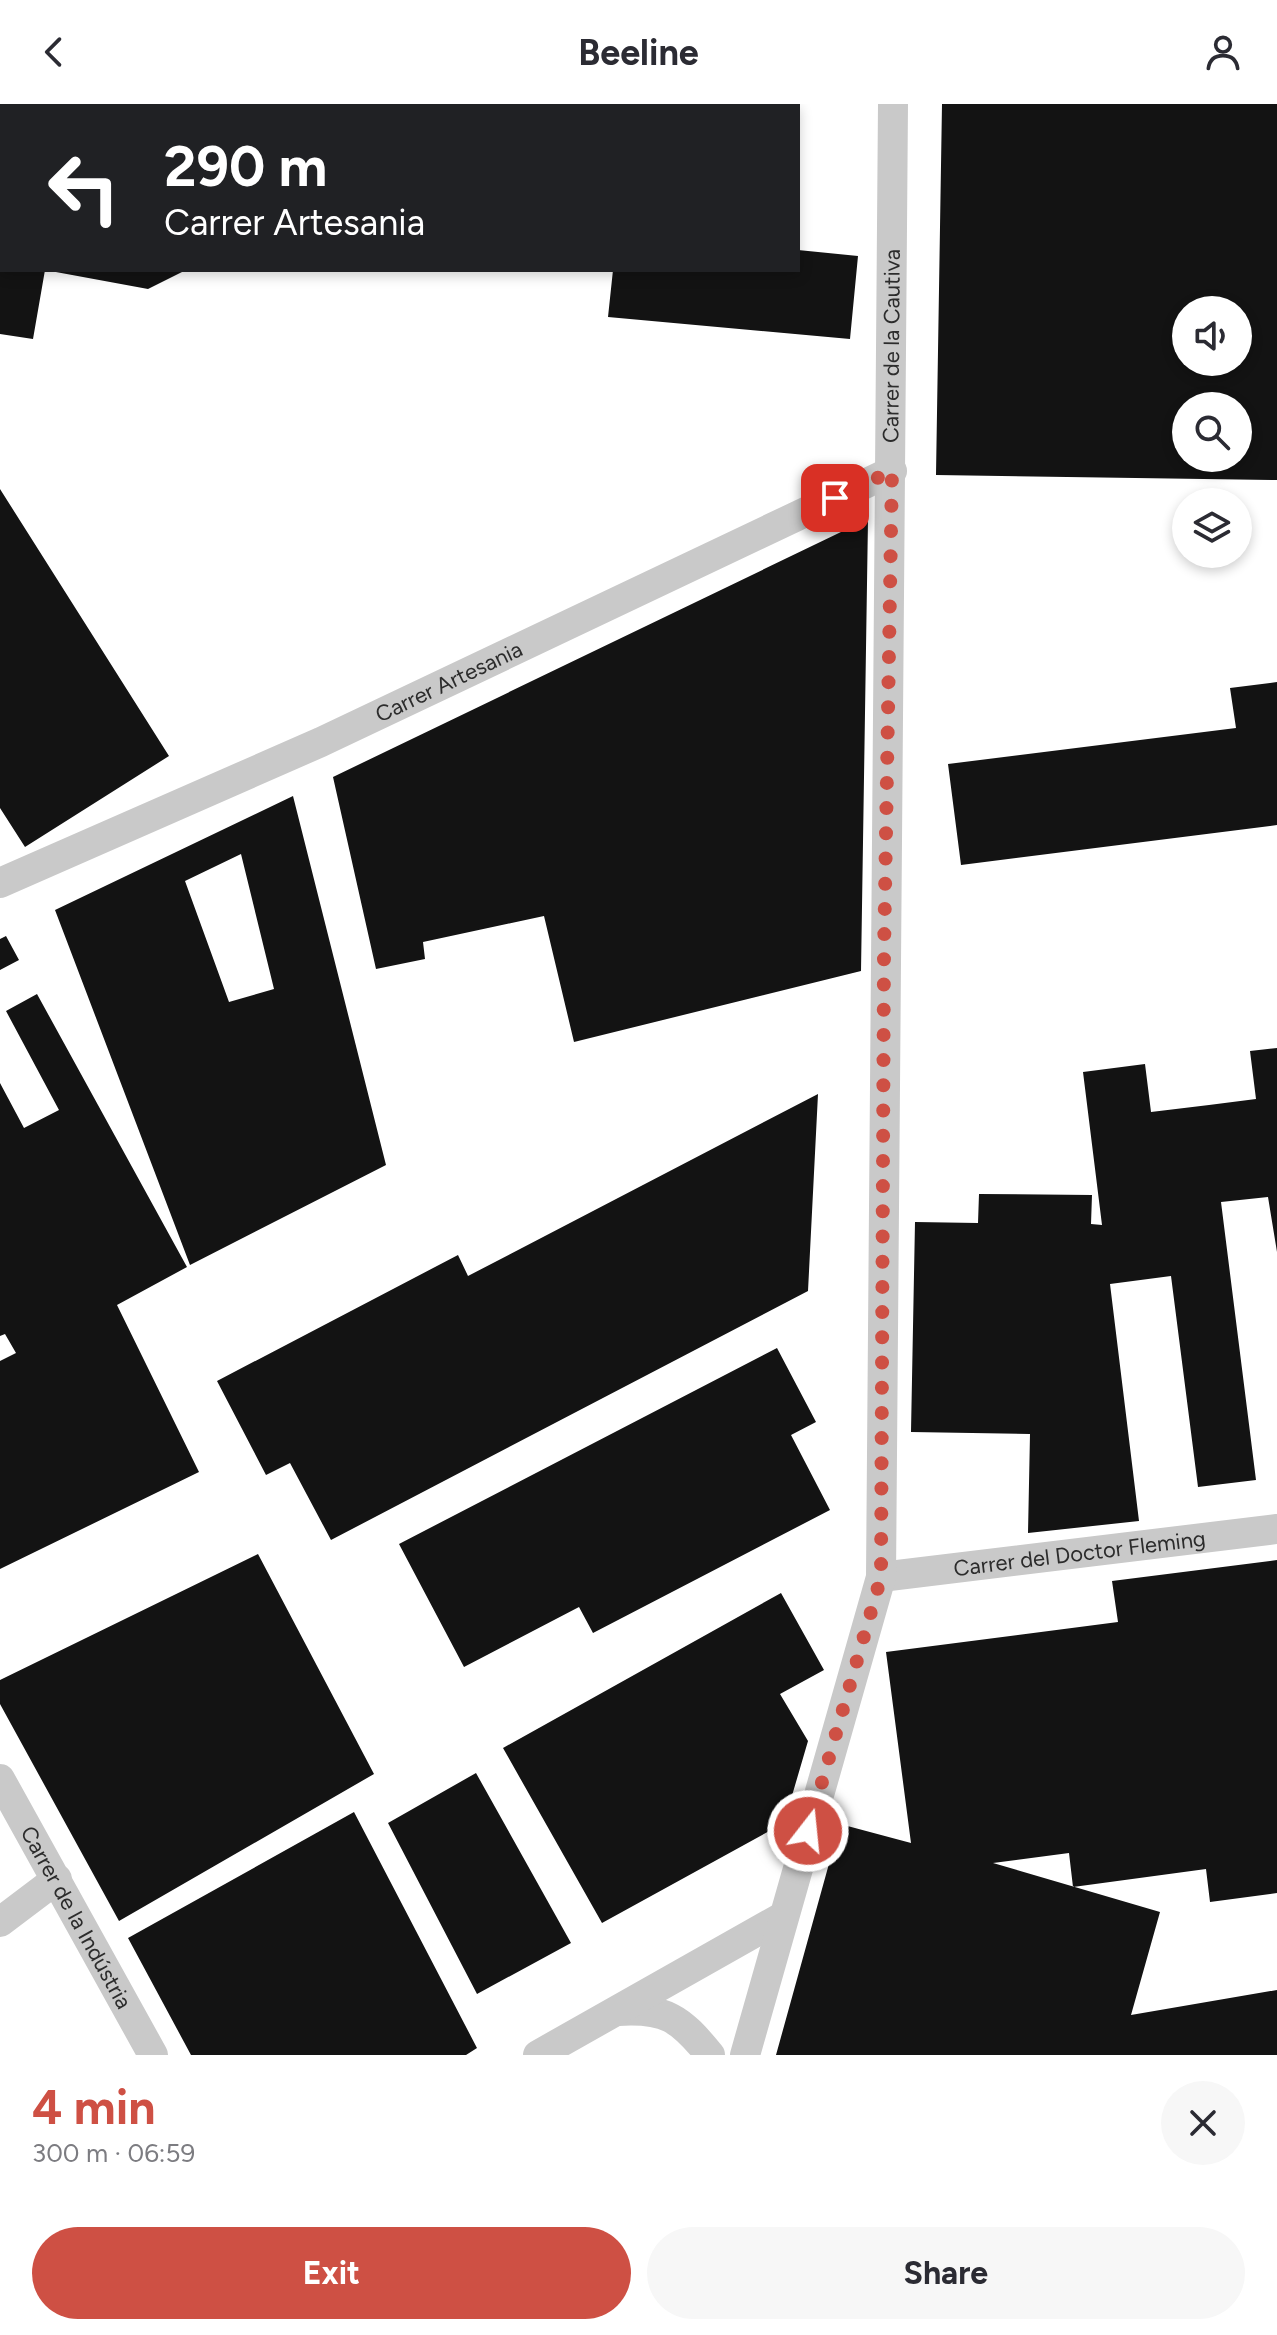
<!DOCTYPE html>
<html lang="en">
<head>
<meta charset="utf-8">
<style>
	body { margin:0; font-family:Figtree,sans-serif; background:#f7f7f7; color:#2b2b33; height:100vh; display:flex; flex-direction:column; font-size:30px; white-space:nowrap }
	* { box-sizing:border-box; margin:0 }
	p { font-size:26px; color:#7c7c81 }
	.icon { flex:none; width:44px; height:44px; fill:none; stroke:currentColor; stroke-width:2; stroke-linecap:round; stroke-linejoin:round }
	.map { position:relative; height:1951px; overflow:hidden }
	.details { display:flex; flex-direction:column; background:#fff; flex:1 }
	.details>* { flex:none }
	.guide { position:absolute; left:0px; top:0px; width:800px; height:168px; box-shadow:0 4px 12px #0003; background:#202124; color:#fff; overflow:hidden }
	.buttons { position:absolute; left:1172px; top:192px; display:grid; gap:16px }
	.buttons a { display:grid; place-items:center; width:80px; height:80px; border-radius:50%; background:#fff; box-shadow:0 4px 12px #0003; font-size:40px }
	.pin { position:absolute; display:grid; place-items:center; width:68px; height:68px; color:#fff; margin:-34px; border-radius:16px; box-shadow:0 4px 12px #0006 }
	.me { position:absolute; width:88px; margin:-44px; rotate:16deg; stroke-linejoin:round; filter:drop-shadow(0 0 6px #0008) }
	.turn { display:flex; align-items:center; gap:28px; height:168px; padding:0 32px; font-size:36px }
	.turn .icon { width:104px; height:104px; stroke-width:2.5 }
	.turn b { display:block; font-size:56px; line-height:68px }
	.round { display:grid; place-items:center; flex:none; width:84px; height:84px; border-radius:42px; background:#f7f7f7 }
	.summary { display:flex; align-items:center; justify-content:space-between; height:136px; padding:0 32px }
	h1 { font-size:48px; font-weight:700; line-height:60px; color:#ce5044 }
	.primary-button { display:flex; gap:16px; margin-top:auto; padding:16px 32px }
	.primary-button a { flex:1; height:92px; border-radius:48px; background:#ce5044; color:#fff; font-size:32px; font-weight:700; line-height:92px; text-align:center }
	.primary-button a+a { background:#f7f7f7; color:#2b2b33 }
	header { display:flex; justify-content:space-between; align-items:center; height:104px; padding:0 32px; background:#fff; font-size:36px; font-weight:700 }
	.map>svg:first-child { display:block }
</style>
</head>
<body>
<header><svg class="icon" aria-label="back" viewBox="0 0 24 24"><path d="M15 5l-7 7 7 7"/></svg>Beeline<svg class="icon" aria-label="person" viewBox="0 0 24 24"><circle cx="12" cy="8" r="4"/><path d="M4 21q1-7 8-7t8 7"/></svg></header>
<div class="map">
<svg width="1277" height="1951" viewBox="0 0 1277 1951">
	<rect width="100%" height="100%" fill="#fff"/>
	<path fill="#131313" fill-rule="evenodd" d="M 942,0 L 1277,0 L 1277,376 L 936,371 ZM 1186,206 L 1238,206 L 1238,258 L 1186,258 ZM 1186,302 L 1238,302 L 1238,354 L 1186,354 Z
		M 798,146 L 858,152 L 850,235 L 608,213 L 613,166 L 798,166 Z
		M 0,166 L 45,166 L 33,235 L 0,230 Z
		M 45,166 L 186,166 L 148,185 Z
		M 0,385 L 169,652 L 25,743 L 0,704 Z
		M 868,415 L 861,867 L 574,938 L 544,812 L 423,838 L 425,855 L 376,865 L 333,673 Z
		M 1277,578 L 1277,721 L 961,761 L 948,660 L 1236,624 L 1230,584 Z
		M 293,692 L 386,1061 L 190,1161 L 55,806 ZM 241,750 L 274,885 L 229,898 L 185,777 Z
		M 6,832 L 19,856 L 0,866 L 0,835 Z
		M 37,890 L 187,1163 L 117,1201 L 199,1368 L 0,1465 L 0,1257 L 16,1249 L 5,1230 L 0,1232 L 0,979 L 24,1024 L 59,1006 L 6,907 Z
		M 1277,944 L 1277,1148 L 1268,1093 L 1221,1098 L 1256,1376 L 1198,1383 L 1171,1172 L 1110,1180 L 1139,1417 L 1028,1429 L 1030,1330 L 911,1328 L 915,1118 L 978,1119 L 979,1090 L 1092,1091 L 1091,1120 L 1102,1121 L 1083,968 L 1145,960 L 1151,1008 L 1209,1001 L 1256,995 L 1250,947 Z
		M 818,990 L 808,1187 L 331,1436 L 290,1359 L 266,1371 L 217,1277 L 458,1151 L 468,1172 Z
		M 777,1244 L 816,1318 L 791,1331 L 830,1406 L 593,1529 L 579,1503 L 464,1563 L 399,1440 Z
		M 258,1450 L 374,1670 L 119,1817 L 0,1600 L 0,1576 Z
		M 1277,1456 L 1277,1789 L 1210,1798 L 1206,1765 L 1073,1783 L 1069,1749 L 993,1759 L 1160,1808 L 1131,1911 L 1277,1886 L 1277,1951 L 776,1951 L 840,1720 L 911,1739 L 886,1548 L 1118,1518 L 1112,1477 Z
		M 781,1489 L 824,1566 L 780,1590 L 808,1637 L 784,1719 L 602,1819 L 503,1644 Z
		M 476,1669 L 571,1839 L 477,1890 L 388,1719 Z
		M 354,1708 L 477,1944 L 466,1951 L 191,1951 L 128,1834 Z"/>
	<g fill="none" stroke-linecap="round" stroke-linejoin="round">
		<g stroke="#c9c9c9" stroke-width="30">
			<path id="s1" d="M 0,779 L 321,638 L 892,367"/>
			<path id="s2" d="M 881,1473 L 1277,1425"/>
			<path id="s3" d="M 0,1675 L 153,1951"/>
			<path d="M 0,1818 L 57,1775"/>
			<path d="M 618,1907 C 666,1904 680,1914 710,1951"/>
			<path d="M 538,1951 L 784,1812"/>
			<path id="s4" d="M 745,1951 L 881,1473 L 893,0"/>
		</g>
	</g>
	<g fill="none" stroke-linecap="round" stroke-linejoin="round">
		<path stroke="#ce5044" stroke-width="14" stroke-dasharray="0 25.2" d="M 808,1727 L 881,1473 L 884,851 L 892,367 L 835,394"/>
	</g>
	<g text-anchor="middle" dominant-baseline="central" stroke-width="8" stroke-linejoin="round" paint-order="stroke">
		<g font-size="22" fill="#2c2c2c" stroke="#fff">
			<text stroke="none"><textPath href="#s4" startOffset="1728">Carrer de la Cautiva</textPath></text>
			<text stroke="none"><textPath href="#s1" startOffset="492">Carrer Artesania</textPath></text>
			<text stroke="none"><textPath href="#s2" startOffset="200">Carrer del Doctor Fleming</textPath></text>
			<text stroke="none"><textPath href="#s3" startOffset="158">Carrer de la Indústria</textPath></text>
		</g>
	</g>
</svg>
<div class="buttons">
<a><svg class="icon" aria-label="sound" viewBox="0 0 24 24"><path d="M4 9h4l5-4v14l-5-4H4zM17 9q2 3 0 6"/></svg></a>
<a><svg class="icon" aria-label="search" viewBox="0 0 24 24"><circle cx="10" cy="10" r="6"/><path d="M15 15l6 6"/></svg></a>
<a><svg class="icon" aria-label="layers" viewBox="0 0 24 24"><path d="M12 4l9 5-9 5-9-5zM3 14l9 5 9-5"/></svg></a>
</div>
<div class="pin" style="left:835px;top:394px;background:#d93025"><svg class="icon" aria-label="arrive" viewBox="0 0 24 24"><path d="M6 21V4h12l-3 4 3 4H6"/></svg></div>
<svg class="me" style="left:808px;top:1727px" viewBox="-20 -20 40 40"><circle r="17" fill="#ce5044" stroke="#fff" stroke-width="3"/><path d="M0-11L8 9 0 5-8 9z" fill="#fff"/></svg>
<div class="guide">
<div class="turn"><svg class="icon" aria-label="left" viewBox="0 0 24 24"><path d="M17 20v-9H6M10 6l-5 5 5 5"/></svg><div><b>290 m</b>Carrer Artesania</div></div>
</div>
</div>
<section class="details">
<div class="summary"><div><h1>4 min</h1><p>300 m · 06:59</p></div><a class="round"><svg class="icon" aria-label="close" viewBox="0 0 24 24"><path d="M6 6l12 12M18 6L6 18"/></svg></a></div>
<div class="primary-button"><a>Exit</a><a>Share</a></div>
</section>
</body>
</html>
